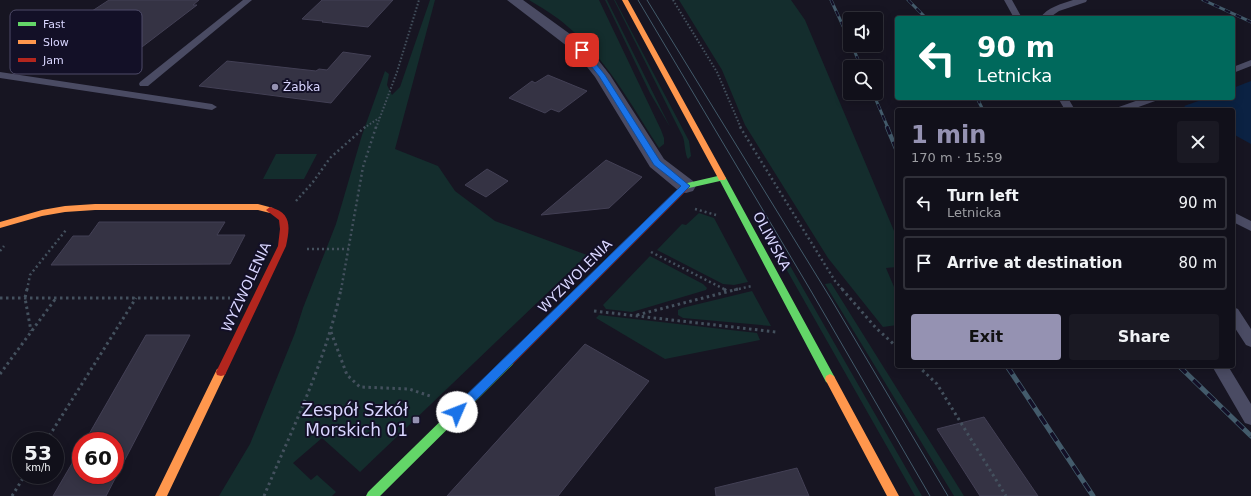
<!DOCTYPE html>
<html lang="en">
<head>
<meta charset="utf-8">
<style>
	body { margin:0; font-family:"DejaVu Sans",sans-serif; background:#1a1923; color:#f1f3f6; height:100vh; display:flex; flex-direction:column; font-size:15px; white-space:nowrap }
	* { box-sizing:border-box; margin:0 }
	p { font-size:13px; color:#9c9da2 }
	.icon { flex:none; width:22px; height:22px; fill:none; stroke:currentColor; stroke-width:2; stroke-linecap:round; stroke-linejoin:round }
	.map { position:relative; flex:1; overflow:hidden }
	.side { position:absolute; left:895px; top:108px; width:340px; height:260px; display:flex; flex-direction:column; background:#11101a; border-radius:4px; box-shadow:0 2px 10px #0003,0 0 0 1px #303039 }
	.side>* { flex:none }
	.guide { position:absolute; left:895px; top:16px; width:340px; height:84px; border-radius:4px; box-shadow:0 2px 10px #0003,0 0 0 1px #303039; background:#00695c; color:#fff; overflow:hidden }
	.tools { position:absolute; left:843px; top:12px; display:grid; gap:8px }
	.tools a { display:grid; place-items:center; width:40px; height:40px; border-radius:4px; background:#11101a; box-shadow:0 2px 10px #0003,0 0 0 1px #303039; font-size:20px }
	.speed { position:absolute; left:12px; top:432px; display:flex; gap:8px; font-size:20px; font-weight:700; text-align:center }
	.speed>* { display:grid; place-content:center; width:52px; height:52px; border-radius:50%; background:#11101a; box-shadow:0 2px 10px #0003,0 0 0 1px #303039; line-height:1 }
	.speed small { font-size:10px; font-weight:400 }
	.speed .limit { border:6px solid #d22; background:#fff; color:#111 }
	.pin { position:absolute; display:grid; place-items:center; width:34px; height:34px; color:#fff; margin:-17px; border-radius:8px; box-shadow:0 2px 6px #0006 }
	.me { position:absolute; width:44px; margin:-22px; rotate:46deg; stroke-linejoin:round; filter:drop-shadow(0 0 3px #0008) }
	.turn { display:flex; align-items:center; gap:14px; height:84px; padding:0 16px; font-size:18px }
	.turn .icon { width:52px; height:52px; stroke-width:2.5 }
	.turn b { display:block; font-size:28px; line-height:34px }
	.round { display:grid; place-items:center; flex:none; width:42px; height:42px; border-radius:4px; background:#1a1923 }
	.head { display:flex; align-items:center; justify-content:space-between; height:68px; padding:0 16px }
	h1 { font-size:24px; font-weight:700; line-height:30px; color:#9592b2 }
	.button { display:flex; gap:8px; margin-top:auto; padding:8px 16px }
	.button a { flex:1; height:46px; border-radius:4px; background:#9592b2; color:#111; font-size:16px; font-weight:700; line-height:46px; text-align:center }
	.button a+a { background:#1a1923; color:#f1f3f6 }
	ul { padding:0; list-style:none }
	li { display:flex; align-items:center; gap:12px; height:54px; margin:0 8px 6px; padding:0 8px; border:2px solid #303039; border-radius:4px }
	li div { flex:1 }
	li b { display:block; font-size:15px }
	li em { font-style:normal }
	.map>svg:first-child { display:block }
</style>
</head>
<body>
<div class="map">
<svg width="1251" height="496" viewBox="0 0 1251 496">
	<rect width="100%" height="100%" fill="#171522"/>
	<path fill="#142d2d" d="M 430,0 L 435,0 L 395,149 L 438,166 L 455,191 L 495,221 L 587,255 L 360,472 L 322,438 L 293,463 L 311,480 L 317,475 L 336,492 L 332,496 L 219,496 L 250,444 L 295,333 L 303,308 L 336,224 L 362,135 L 385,71 L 389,74 L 387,85 L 392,95 L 400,87 Z
		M 529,0 L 599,0 L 661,130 L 664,138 L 664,144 L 659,148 C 632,106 606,58 567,26 C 556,16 542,8 529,0 Z
		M 605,0 L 607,0 L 670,127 L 650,93 Z
		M 614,0 L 615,0 L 689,141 L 691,156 L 688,159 C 685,155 685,143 683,137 Z
		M 679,0 L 791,0 L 805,20 L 897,238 L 897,267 L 886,268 L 897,294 L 897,325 L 883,327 L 828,258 L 745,125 L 722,70 Z
		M 276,154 L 317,154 L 304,179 L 263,179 Z
		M 699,213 L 714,218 L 748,282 L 734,285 L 723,284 L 657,250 L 682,224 L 686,225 Z
		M 781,250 L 922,496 L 915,496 L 776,251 Z
		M 650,256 L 703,284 L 707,288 L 706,290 L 632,312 L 606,309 L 603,305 Z
		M 831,283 L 964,496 L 954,496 L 825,284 Z
		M 752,291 L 771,326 L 683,318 L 678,315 L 678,310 L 682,308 Z
		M 599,315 L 757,333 L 760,340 L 665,359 L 596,318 Z"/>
	<path fill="#0b2243" d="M 1251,81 L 1251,144 L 1233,134 L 1233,110 L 1190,110 L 1184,106 L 1207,98 L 1233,98 L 1233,88 Z"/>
	<path fill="#353344" stroke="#434055" d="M 109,0 L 199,0 L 193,5 L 197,5 L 138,50 L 128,49 L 109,63 L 105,63 L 101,65 L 26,54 Z
		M 322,0 L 393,0 L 368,27 L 322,22 L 323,21 L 302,19 Z
		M 343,52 L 371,56 L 331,103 L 199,86 L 227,61 L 316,71 L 319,69 L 327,70 Z
		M 548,75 L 587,91 L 559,112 L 551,109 L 545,113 L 509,98 L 532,81 L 535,83 Z
		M 606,160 L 642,177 L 609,208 L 541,215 Z
		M 487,169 L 508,181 L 486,197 L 465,185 Z
		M 99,222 L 225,222 L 217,235 L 245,235 L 230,264 L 51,265 L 73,236 L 89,236 Z
		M 146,335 L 190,335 L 106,496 L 53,496 L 81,448 L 81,475 L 115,475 L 115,441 L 85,441 Z
		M 585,344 L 649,381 L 558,496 L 447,496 Z
		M 984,417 L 1038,496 L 980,496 L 937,429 Z
		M 797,468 L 809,496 L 716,496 L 715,488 Z"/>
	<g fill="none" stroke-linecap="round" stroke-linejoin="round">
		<path stroke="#44515e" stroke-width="2" stroke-dasharray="1.5 2" stroke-linecap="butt" d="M 673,0 L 717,72 L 741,128
			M 364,128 L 379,118
			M 376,128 L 397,72 L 419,0"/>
		<path stroke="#44515e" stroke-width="2.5" stroke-dasharray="2 3" stroke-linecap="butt" d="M 740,127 L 835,281 L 843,290
			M 296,201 L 313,182 L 330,158 L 365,127
			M 695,209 L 716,215
			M 307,249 L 349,249
			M 0,251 L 4,246
			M 651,252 L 726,290
			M 27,290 L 30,275 L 66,230
			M 341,290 L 363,167 L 376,127
			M 734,290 L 752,286"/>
		<path stroke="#44515e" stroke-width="3" stroke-dasharray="2.5 3.5" stroke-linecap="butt" d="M 27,289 L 25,298 L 31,331
			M 724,289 L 727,291
			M 842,289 L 876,328 L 897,347
			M 0,298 L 230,298
			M 594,311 L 776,332
			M 637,315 L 738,289
			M 331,332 L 347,375 L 360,387 L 409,389 L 433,397
			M 918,366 L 937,384 L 1006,496
			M 0,374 L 56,298
			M 46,441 L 136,298
			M 12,496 L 25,475
			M 264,496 C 292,429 326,361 341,289"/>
		<path fill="#4a4b63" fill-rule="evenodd" d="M 243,0 L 252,0 L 148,86 L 140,86 L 139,84 L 140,82 Z
			M 1004,0 L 1012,0 L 1022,18 L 1014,18 Z
			M 1073,0 L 1087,0 L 1086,2 L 1059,11 L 1049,18 L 1040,18 C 1048,7 1061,4 1073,0 Z
			M 1251,60 L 1251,66 L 1233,73 L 1233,67 Z
			M 0,72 L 212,104 L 217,107 L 212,110 L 0,78 Z
			M 1058,98 L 1068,98 L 1075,110 L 1065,110 Z
			M 1144,98 L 1159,98 L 1158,100 L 1130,110 L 1115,110 L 1116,108 Z
			M 1233,212 L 1251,221 L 1251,231 L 1233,222 Z
			M 1233,307 L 1238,309 L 1251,329 L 1251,347 L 1246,345 L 1233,325 Z
			M 1212,366 L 1228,366 L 1251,404 L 1251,425 L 1245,423 Z"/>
		<path fill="#4a4b63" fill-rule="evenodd" d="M 507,0 L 523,0 L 588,47 L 610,75 L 664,159 L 693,181 L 696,186 L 693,191 L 686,193 L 679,191 L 650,167 L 595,77 L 576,53 Z"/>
		<path fill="#63d668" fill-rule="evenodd" d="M 722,175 L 726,178 L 834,376 L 835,379 L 834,382 L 830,384 L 826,382 L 720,181 L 689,188 L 684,191 L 680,188 L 683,184 Z
			M 509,357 L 513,358 L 514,361 L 513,364 L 380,496 L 366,496 L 368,492 L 505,358 Z"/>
		<path fill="#ff974d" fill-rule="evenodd" d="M 622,0 L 628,0 L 726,178 L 725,180 L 719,180 L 718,178 Z
			M 95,204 L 258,204 L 273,208 L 274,210 L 270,213 L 258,210 L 95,210 L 65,212 L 42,216 L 0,228 L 0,222 L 42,210 L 65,206 Z
			M 221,368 L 225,369 L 226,372 L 167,496 L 155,496 L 217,369 Z
			M 830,374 L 834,376 L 899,496 L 887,496 L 825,379 L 826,376 Z"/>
		<path fill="#b3261e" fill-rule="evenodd" d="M 684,185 L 687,186 L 688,188 L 687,190 L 513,364 L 509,365 L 505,364 L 504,361 L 505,358 L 681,186 Z
			M 270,207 C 292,213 290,227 286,246 L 225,375 L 221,376 L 217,375 L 216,372 L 278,246 L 280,229 L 279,220 L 266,210 Z"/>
		<path stroke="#435b6b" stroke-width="1" d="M 638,0 L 811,291 L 930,496
			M 647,0 L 831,299 L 948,496"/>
		<defs>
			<path id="rail-far2" d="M 831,0 L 850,41
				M 908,0 L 926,18
				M 1203,0 L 1251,22
				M 852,45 L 861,67
				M 873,93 L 888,128
				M 977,98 L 983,110"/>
			<path id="rail-far1" d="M 887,127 L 897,151"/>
			<path id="rail" d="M 1007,366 L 1093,496
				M 1179,366 L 1251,436"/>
		</defs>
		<use href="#rail-far2" stroke="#435b6b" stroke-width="3"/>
		<use href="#rail-far1" stroke="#435b6b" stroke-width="4.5"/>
		<use href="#rail" stroke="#435b6b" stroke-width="5"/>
		<use href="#rail-far2" stroke="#131027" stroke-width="2" stroke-dasharray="6" stroke-linecap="butt"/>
		<use href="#rail-far1" stroke="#131027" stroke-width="3" stroke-dasharray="8" stroke-linecap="butt"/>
		<use href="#rail" stroke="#131027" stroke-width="3.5" stroke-dasharray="10" stroke-linecap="butt"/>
	</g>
	<path fill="#1a73e8" stroke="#114b97" d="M 579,49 L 584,49 L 605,75 L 660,161 L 690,186 L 461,415 L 457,417 L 453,415 L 451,412 L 453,408 L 681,186 L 654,165 L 599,76 L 578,50 Z"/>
	<g fill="#9592b2" stroke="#131027" stroke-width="1.5">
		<circle cx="275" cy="87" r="4"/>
		<rect x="412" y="416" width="8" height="8" rx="2"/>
	</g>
	<g text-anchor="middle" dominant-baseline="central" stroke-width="4" stroke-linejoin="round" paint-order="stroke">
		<g font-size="12" fill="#d9d6ff" stroke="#131027" text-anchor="start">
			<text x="283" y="87">Żabka</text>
		</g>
		<g font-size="14" fill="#d9d6ff" stroke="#131027">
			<text transform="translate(772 241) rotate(62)">OLIWSKA</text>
			<text transform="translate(575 276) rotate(-45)">WYZWOLENIA</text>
			<text transform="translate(246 287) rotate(-65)">WYZWOLENIA</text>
		</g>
		<g font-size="17" fill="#d9d6ff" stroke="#131027" text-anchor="end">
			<text x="408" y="410">Zespół Szkół<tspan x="408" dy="20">Morskich 01</tspan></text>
		</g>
	</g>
	<rect x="10" y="10" width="132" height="64" rx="6" fill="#131027" stroke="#4e4b68" stroke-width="1"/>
	<rect x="18" y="22" width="18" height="4" fill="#63d668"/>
	<rect x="18" y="40" width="18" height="4" fill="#ff974d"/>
	<rect x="18" y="58" width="18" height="4" fill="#b3261e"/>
	<g font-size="11" fill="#d9d6ff">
		<text x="43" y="28">Fast</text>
		<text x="43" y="46">Slow</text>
		<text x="43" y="64">Jam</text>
	</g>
</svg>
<div class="tools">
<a><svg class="icon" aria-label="sound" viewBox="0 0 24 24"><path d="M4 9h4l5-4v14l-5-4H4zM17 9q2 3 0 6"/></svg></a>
<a><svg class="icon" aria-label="search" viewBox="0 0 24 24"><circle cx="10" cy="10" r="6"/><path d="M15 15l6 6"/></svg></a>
</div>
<div class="speed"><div>53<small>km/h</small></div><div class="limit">60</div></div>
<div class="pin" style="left:582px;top:50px;background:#d93025"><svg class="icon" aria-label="arrive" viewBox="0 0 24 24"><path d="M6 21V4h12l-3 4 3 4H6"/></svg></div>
<svg class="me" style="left:457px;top:412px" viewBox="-20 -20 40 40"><circle r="19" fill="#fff"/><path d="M0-13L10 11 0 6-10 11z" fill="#1a73e8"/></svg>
<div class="guide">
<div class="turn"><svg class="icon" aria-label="left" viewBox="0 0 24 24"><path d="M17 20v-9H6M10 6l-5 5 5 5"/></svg><div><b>90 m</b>Letnicka</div></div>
</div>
<section class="side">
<div class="head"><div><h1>1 min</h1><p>170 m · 15:59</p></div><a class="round"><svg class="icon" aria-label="close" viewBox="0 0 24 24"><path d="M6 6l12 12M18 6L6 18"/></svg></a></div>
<ul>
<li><svg class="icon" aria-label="left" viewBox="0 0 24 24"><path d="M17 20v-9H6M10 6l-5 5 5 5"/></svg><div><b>Turn left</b><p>Letnicka</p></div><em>90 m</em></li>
<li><svg class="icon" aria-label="arrive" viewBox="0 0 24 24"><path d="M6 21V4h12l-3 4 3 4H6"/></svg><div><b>Arrive at destination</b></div><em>80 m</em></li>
</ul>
<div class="button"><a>Exit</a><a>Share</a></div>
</section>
</div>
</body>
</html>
